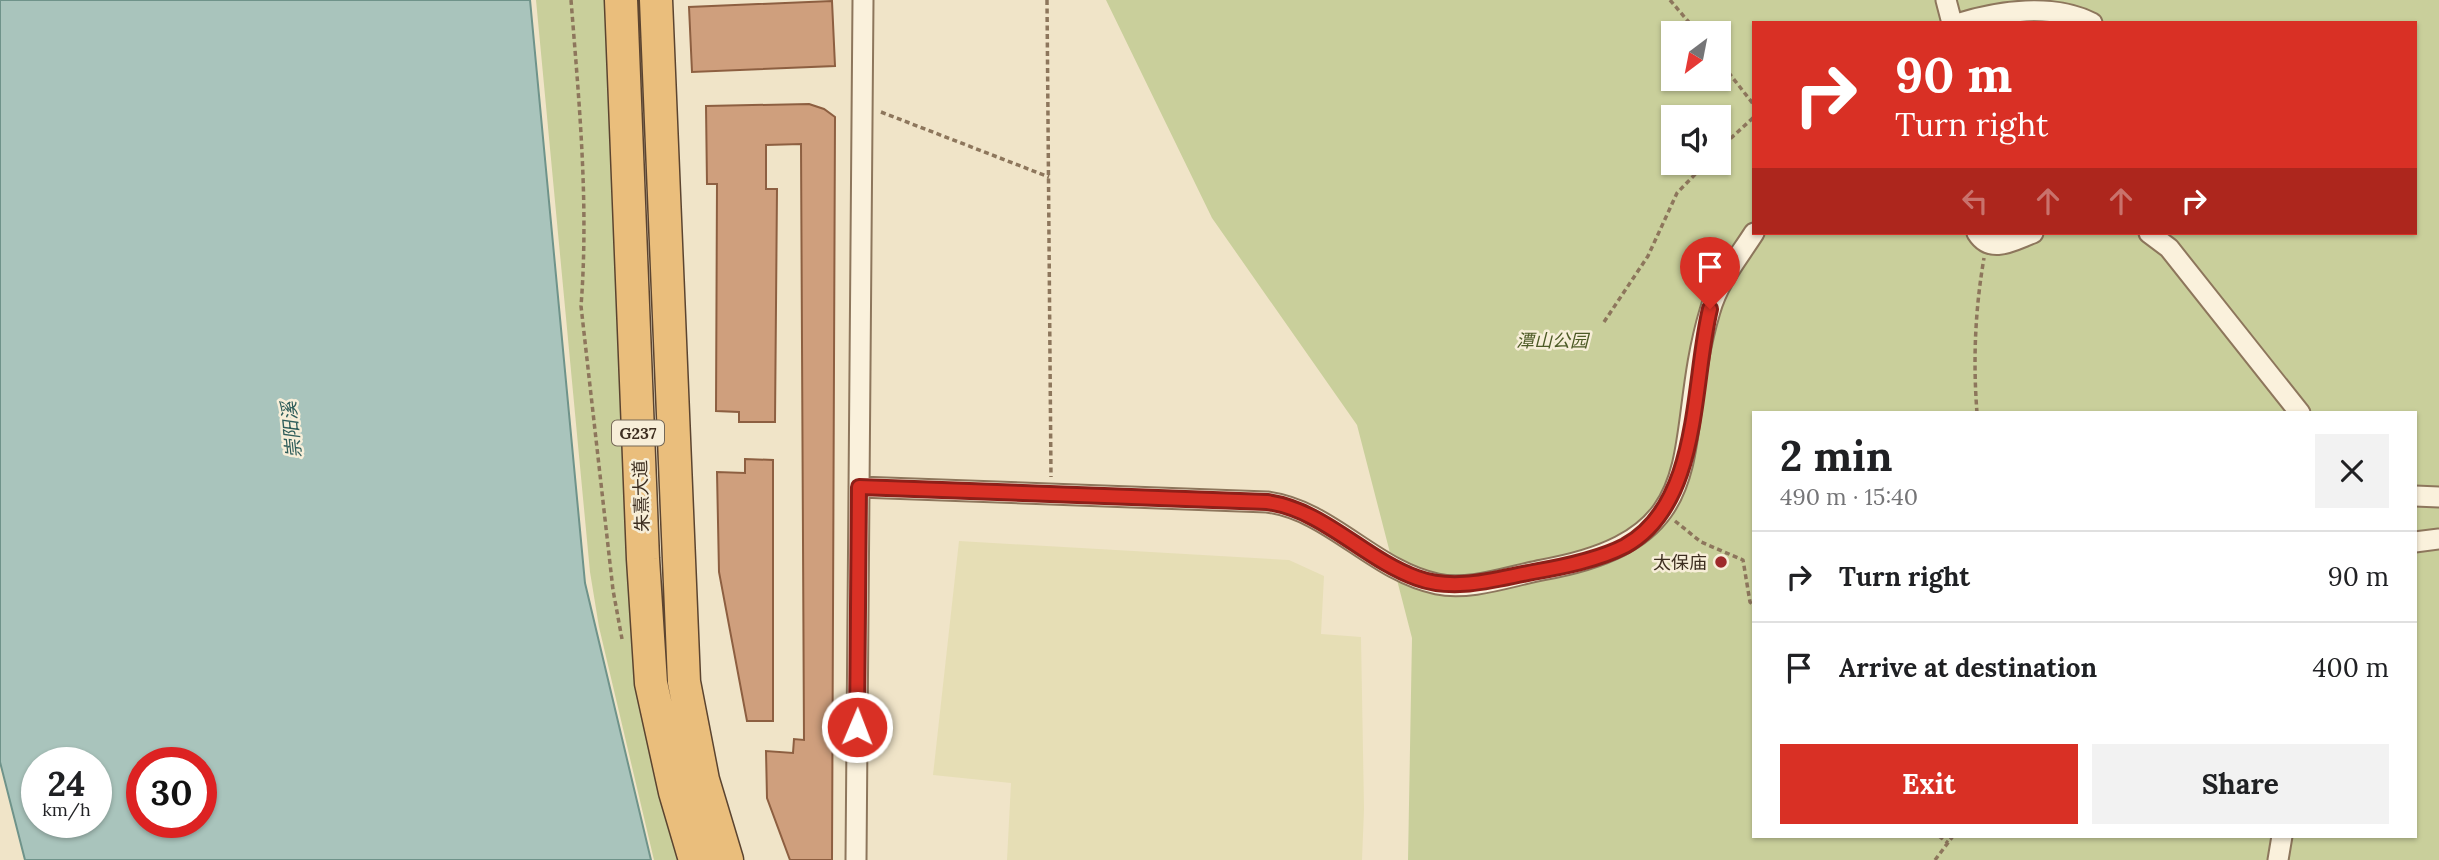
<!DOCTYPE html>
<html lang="en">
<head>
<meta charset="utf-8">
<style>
	body { margin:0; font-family:Lora,"Noto Sans SC",serif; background:#f2f2f2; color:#202124; height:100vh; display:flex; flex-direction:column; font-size:26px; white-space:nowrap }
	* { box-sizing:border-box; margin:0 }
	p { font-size:23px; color:#757577 }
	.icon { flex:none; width:38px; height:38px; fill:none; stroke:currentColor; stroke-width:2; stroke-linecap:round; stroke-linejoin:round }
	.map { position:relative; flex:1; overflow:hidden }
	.details { position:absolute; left:1752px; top:411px; width:665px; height:427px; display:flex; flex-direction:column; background:#fff; border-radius:0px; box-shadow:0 2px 5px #0004 }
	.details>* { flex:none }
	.guide { position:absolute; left:1752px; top:21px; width:665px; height:214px; border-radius:0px; box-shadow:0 2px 5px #0004; background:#d93025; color:#fff; overflow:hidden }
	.needle { width:46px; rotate:212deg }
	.buttons { position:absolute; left:1661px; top:21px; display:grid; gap:14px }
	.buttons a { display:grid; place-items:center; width:70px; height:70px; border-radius:0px; background:#fff; box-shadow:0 2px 5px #0004; font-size:35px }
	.speed { position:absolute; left:21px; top:747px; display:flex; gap:14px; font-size:35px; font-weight:700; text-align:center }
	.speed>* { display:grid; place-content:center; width:91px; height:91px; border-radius:50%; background:#fff; box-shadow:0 2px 5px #0004; line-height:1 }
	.speed small { font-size:18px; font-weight:400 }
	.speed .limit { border:10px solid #d22; background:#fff; color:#111 }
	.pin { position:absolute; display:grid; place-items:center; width:60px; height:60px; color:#fff; margin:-72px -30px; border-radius:50% 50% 50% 0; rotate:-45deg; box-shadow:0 0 7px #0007 }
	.pin .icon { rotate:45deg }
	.me { position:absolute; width:77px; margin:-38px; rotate:1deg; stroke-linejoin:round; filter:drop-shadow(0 0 5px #0008) }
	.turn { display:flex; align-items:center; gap:24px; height:147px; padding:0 28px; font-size:32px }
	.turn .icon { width:91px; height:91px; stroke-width:2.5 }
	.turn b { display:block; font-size:49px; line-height:60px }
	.lanes { display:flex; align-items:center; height:66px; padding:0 28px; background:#0003; justify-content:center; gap:35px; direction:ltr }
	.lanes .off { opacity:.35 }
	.round { display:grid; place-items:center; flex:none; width:74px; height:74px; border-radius:0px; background:#f2f2f2 }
	.headline { display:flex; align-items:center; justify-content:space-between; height:119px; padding:0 28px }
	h1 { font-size:42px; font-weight:700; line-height:52px }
	.primary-button { display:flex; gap:14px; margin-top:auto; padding:14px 28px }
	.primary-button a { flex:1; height:80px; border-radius:0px; background:#d93025; color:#fff; font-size:28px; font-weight:700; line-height:80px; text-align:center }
	.primary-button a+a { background:#f2f2f2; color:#202124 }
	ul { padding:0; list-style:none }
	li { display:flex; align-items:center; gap:21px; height:91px; padding:0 28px; border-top:2px solid #e0e0e0 }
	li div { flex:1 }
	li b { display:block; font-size:26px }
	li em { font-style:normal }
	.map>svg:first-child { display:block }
</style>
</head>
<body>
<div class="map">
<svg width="2439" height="860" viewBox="0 0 2439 860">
	<rect width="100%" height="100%" fill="#f0e4c8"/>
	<path fill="#e6deb5" d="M 959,541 L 1289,560 L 1324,576 L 1321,634 L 1361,637 L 1364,809 L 1362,860 L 1007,860 L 1011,783 L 933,775 Z"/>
	<path fill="#c9cf9b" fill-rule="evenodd" d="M 536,0 L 609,0 L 648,699 L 688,860 L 654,860 L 599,627 L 590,572 Z
		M 1106,0 L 2439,0 L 2439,860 L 1408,860 L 1412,638 L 1357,425 L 1212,218 ZM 1754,23 L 2415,23 L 2415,233 L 1754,233 ZM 1673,33 L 1718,33 L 1718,79 L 1673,79 ZM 1673,117 L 1718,117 L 1718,163 L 1673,163 ZM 1754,413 L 2415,413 L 2415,836 L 1754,836 Z"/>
	<path fill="#a9c4bc" stroke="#6f938a" stroke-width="2" fill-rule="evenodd" d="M 0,0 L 530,0 L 585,583 L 651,860 L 25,860 L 0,762 ZM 37,763 L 96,763 L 96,822 L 37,822 ZM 142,763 L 201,763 L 201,822 L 142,822 Z"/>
	<path fill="#cf9f7d" stroke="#8d5f41" stroke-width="2" d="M 832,1 L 835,66 L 692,72 L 689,7 Z
		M 809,104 L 824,109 L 835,117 L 832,860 L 790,860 L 767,798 L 766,751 L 793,753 L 794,739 L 804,740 L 801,144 L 766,145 L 766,189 L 777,189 L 775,422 L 739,422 L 739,412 L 716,411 L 717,184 L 707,184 L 706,106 Z
		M 745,459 L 773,460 L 773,721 L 747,721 L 719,572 L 717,472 L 745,473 Z"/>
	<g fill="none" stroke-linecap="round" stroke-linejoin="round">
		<defs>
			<path id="minor" d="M 1946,0 L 1952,23
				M 1960,23 C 1999,11 2053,3 2092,23
				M 1977,233 C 1991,255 2014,240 2033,233
				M 2149,233 L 2169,248 L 2300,413
				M 859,487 L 1267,502 C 1330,510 1374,571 1437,584 C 1470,591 1510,576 1542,570 C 1722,538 1670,444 1710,311 C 1718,282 1738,258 1754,233
				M 2415,496 L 2439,497
				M 2415,542 L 2439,539
				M 856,860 L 863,0
				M 2278,860 L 2282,836"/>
			<path id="trunk" d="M 621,0 L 643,559 L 651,683 L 675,792 L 695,860
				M 656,0 L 684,682 L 703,780 L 727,860"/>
		</defs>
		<use href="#minor" stroke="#8d765c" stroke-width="23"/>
		<use href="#trunk" stroke="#5b4430" stroke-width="35"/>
		<path stroke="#8d765c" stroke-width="3.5" stroke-dasharray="5 3.5" stroke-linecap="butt" d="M 571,0 C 579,101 589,204 581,306 L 613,590 L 622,639
			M 1047,0 L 1051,477
			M 1670,0 L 1698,33
			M 1718,59 L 1754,105
			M 881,112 L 1049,177
			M 1718,150 L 1754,117
			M 1604,322 L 1648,256 L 1677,193 L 1706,163
			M 1977,413 C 1973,361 1975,310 1984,258
			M 1675,521 L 1701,542 L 1743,560 L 1750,602 L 1754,606
			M 1939,836 L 1948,843
			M 1935,860 L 1953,836"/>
		<use href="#minor" stroke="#faf1dc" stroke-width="19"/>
		<use href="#trunk" stroke="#eabe7c" stroke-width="32"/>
	</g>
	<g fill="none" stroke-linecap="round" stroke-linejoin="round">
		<defs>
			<path id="route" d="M 857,727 L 859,487 L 1267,502 C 1324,510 1364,559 1417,578 C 1455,592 1495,579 1533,572 C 1562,567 1598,560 1625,546 C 1701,504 1692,383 1710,309"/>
		</defs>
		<use href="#route" stroke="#8d1f18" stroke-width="18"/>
		<use href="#route" stroke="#d93025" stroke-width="12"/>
	</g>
	<circle fill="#9e2a2b" stroke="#f7eed8" stroke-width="2.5" cx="1721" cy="562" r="7"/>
	<g text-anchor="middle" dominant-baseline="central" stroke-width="5" stroke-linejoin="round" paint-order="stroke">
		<rect fill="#f7eed8" stroke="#756857" stroke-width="2" x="612" y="420.5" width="52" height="25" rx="5"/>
		<g font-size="16" font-weight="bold" fill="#3d2e20">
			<text x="638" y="433">G237</text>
		</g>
		<g font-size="18" font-style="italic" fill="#4d5a26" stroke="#f7eed8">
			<text x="1552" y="340">潭山公园</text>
		</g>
		<g font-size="18" fill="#3d2e20" stroke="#f7eed8">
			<text transform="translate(641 496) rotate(-92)">朱熹大道</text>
		</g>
		<g font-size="18" fill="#3d2e20" stroke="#f7eed8" text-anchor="end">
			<text x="1707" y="562">太保庙</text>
		</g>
		<g font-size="19" font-style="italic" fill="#2f5d5a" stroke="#f7eed8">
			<text transform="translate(291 430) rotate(-96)">崇阳溪</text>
		</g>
	</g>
</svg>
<div class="buttons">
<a><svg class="needle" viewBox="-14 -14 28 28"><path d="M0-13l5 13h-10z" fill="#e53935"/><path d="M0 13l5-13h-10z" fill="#757577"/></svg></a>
<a><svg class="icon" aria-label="sound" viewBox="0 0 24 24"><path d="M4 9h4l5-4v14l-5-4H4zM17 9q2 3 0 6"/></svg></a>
</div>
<div class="speed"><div>24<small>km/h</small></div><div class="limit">30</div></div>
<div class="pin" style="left:1710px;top:309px;background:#d93025"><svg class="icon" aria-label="arrive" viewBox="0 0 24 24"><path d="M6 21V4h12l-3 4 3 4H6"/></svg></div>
<svg class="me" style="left:857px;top:727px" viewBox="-20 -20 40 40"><circle r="17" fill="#d93025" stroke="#fff" stroke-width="3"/><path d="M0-11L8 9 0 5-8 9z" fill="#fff"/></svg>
<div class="guide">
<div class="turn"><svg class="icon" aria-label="right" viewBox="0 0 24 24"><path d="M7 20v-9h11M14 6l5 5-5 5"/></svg><div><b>90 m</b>Turn right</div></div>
<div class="lanes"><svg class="icon off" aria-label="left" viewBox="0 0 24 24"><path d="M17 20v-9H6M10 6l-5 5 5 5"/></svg><svg class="icon off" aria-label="ahead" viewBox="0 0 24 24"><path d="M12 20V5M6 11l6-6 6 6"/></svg><svg class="icon off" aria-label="ahead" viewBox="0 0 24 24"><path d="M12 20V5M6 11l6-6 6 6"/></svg><svg class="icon" aria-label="right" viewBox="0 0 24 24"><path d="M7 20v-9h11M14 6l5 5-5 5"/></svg></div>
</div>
<section class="details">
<div class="headline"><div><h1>2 min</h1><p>490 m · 15:40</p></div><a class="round"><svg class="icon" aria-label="close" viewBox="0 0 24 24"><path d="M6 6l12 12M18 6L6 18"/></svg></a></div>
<ul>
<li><svg class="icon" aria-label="right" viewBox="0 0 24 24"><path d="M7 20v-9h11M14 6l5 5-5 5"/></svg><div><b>Turn right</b></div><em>90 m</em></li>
<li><svg class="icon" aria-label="arrive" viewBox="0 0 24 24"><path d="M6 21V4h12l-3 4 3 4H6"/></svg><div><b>Arrive at destination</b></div><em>400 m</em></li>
</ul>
<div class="primary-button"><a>Exit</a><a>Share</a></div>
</section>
</div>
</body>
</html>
